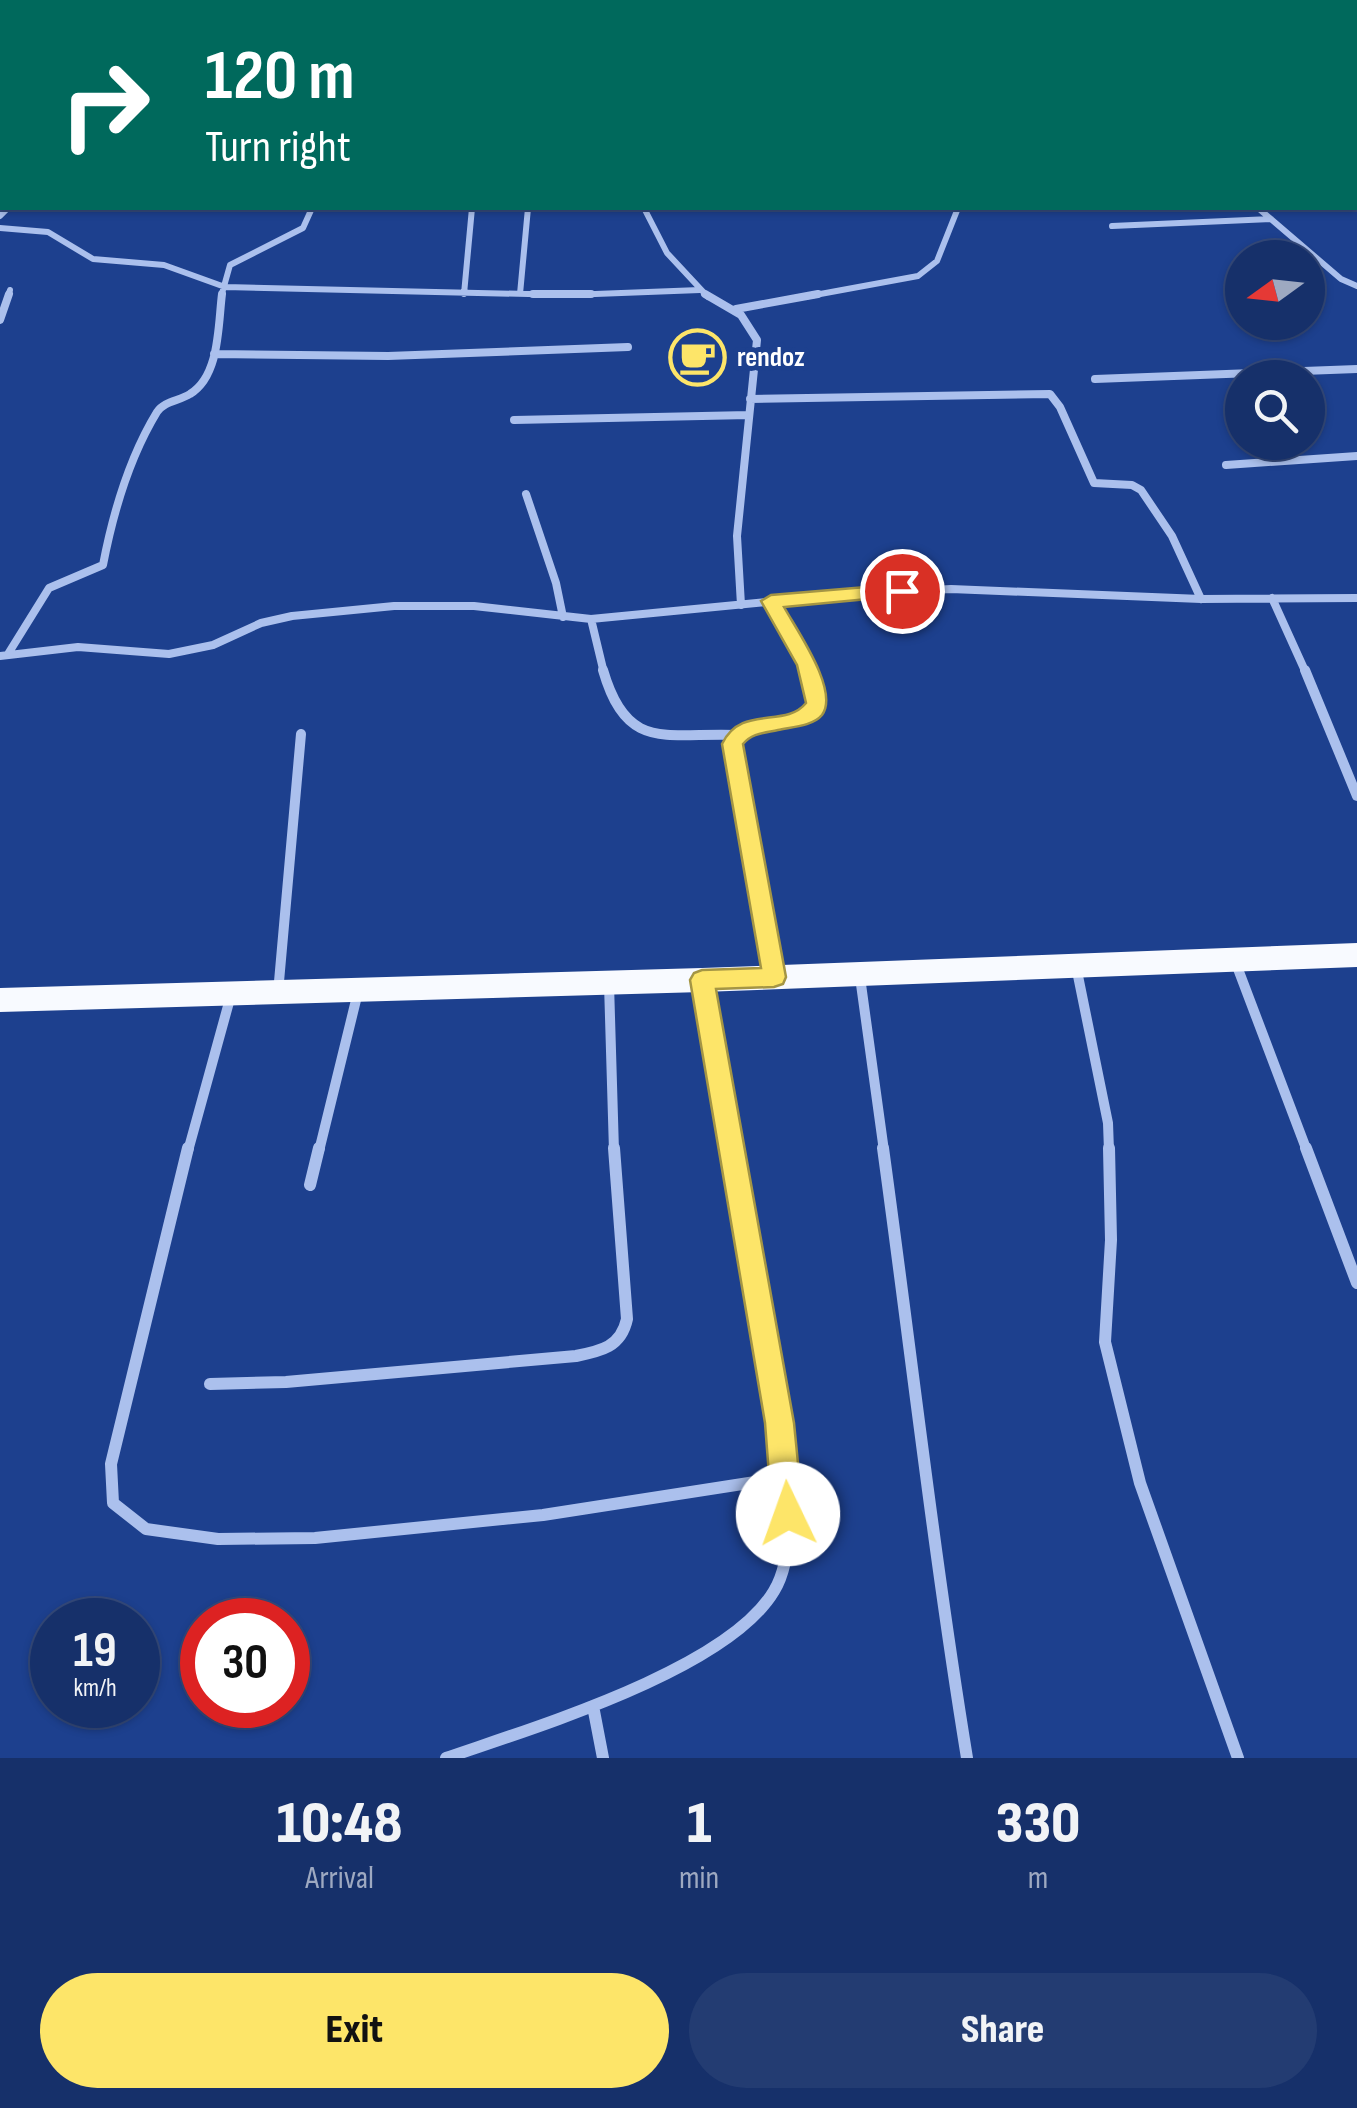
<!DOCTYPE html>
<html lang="en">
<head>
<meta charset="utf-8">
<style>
	body { margin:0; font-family:"Sofia Sans Condensed",sans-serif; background:#233c72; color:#f1f3f6; height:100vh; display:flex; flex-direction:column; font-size:38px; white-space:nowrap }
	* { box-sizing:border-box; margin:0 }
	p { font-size:32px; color:#9ea9c1 }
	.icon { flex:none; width:55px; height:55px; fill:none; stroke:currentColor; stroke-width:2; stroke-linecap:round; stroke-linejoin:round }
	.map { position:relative; height:1758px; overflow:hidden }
	.panel { display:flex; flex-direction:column; background:#16306a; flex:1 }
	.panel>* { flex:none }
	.banner { position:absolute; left:0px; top:0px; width:1358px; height:210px; box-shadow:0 2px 8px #0004,0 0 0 2px #354b7e; background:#00695c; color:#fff; overflow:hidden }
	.needle { width:65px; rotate:255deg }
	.tools { position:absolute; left:1225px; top:240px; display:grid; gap:20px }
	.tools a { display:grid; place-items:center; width:100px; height:100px; border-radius:50%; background:#16306a; box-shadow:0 2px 8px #0004,0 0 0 2px #354b7e; font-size:50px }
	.speed { position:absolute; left:30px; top:1598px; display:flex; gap:20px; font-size:50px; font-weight:700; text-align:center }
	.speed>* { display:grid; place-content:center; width:130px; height:130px; border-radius:50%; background:#16306a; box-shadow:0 2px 8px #0004,0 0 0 2px #354b7e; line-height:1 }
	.speed small { font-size:25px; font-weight:400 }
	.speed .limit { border:15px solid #d22; background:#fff; color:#111 }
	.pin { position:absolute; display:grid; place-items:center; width:85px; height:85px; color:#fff; margin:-42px; border:5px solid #fff; border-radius:50%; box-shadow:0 2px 10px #0007 }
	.me { position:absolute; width:110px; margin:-55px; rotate:357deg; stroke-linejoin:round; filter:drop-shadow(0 0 8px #0008) }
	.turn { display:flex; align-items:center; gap:35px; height:210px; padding:0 40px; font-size:45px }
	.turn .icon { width:130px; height:130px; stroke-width:2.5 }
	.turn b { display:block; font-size:70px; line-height:85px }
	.eta { display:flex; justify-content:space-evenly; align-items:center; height:170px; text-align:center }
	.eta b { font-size:60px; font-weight:800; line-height:70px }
	.action { display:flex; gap:20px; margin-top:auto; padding:20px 40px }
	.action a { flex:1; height:115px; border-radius:60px; background:#fde569; color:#111; font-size:40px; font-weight:800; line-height:115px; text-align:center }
	.action a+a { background:#233c72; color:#f1f3f6 }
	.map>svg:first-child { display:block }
</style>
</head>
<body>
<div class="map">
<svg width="1357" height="1758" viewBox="0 0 1357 1758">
	<rect width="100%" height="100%" fill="#1d408e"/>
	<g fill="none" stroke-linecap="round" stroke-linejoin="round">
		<path stroke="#abc0ed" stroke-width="6" d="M 984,2 L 997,0
			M 644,208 L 667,253 L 708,297
			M 1258,208 L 1341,279 L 1357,286
			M 0,216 L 8,208
			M 1112,226 L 1271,219
			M 0,228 L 48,232 L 93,259 L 164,265 L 225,287 L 569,295 L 700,290
			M 464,294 L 472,208
			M 520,294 L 528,208
			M 8,297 L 10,290
			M 221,297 L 230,265 L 303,228 L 312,208
			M 804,297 L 918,276 L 937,261 L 958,208"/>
		<path stroke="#abc0ed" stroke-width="8" d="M 533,294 L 591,294
			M 705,294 L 741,315 L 757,340 L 737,536 L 741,605
			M 736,309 L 818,294
			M 0,320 L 9,294
			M 214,354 L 388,356 L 628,347
			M 1095,379 L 1357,369
			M 750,399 L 1050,394 L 1060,407 L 1094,483 L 1132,485 L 1141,490 L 1172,536 L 1201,599
			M 514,420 L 749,415
			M 1226,465 L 1357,456
			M 526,494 L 556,583 L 563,617
			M 1272,598 L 1306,673
			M 771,601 L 806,673
			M 591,619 L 604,673
			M 8,654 L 49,588 L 103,565 C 113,513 129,458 157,412 C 164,401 179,401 190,394 C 220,376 218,325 222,294
			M 0,656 L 78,647 L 169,654 L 213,645 L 261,623 L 292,616 L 394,606 L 474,606 L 591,619 L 840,595 L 951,589 L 1201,599 L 1357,598"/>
		<path stroke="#abc0ed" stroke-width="10" d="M 603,670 C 627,753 666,732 737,735
			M 1305,670 L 1357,796
			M 1235,961 L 1307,1151
			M 1076,966 L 1108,1123 L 1109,1151
			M 774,976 L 732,744 C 759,714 784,730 812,710 L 813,691 L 805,670
			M 860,977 L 884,1151
			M 702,980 L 731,1151
			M 609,984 L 614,1151
			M 278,993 L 301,734
			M 188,1151 L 231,995
			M 319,1151 L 358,992"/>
		<path stroke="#abc0ed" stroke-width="12" d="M 188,1148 L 111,1464 L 113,1503 L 146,1529 L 218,1539 L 315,1538 L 543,1515 L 787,1477
			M 883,1148 C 911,1352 934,1555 967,1758
			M 1109,1148 L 1111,1240 L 1105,1342 L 1140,1483 L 1238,1758
			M 1306,1148 L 1357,1283
			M 310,1185 L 319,1148
			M 210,1384 L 286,1382 L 576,1356 C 601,1351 621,1347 627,1319 L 614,1148
			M 593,1706 L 603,1758
			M 446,1758 C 532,1728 727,1670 774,1591 C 809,1534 773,1393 762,1328 C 751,1268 741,1208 731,1148"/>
		<path fill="#f8faff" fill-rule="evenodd" d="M 1357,943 L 1357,967 L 702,992 L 0,1012 L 0,988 L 702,968 Z"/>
		<path stroke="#fff" stroke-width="5" stroke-dasharray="11 5" stroke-linecap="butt" d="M 1240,0 L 1244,2"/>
	</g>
	<path fill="#fde569" stroke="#a49544" stroke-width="2.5" d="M 902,584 L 909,586 L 909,595 L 784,607 C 796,629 840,691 822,715 C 813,726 792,727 778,730 C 764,733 752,733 743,744 L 786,977 L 783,984 L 774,987 L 716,989 L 794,1423 L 803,1514 L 798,1525 L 788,1529 L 777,1525 L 772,1514 L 765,1423 L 690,980 L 694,973 L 702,970 L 761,968 L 722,744 C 741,704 785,729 806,703 L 797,665 L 761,601 L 771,595 Z"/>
	<defs>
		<symbol id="cafe-ring" viewBox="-11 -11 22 22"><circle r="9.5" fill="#1d408e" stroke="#fde569" stroke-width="1.5"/><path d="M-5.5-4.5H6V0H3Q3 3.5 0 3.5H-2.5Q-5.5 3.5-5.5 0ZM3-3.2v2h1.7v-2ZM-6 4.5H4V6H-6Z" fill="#fde569"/></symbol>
	</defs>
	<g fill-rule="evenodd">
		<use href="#cafe-ring" x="666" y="326" width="63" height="63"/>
	</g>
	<g text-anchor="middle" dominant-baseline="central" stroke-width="10" stroke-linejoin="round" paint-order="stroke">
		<g font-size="28" font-weight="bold" fill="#fff" stroke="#1d408e" text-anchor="start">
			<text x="737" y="357">rendoz</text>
		</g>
	</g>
</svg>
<div class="tools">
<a><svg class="needle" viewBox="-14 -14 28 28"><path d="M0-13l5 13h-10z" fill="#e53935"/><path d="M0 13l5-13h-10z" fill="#9ea9c1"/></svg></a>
<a><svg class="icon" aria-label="search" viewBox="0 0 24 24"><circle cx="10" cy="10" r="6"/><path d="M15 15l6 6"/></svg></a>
</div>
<div class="speed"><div>19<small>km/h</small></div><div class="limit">30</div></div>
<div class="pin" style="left:902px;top:591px;background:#d93025"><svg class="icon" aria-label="arrive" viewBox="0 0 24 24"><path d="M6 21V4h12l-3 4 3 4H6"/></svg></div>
<svg class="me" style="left:788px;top:1514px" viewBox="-20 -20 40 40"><circle r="19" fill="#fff"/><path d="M0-13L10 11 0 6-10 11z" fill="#fde569"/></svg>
<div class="banner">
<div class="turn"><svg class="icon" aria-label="right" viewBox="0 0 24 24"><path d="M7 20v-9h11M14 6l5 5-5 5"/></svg><div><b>120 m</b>Turn right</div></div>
</div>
</div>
<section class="panel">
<div class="eta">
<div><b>10:48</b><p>Arrival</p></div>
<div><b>1</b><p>min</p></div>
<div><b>330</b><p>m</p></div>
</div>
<div class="action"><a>Exit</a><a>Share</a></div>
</section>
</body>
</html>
